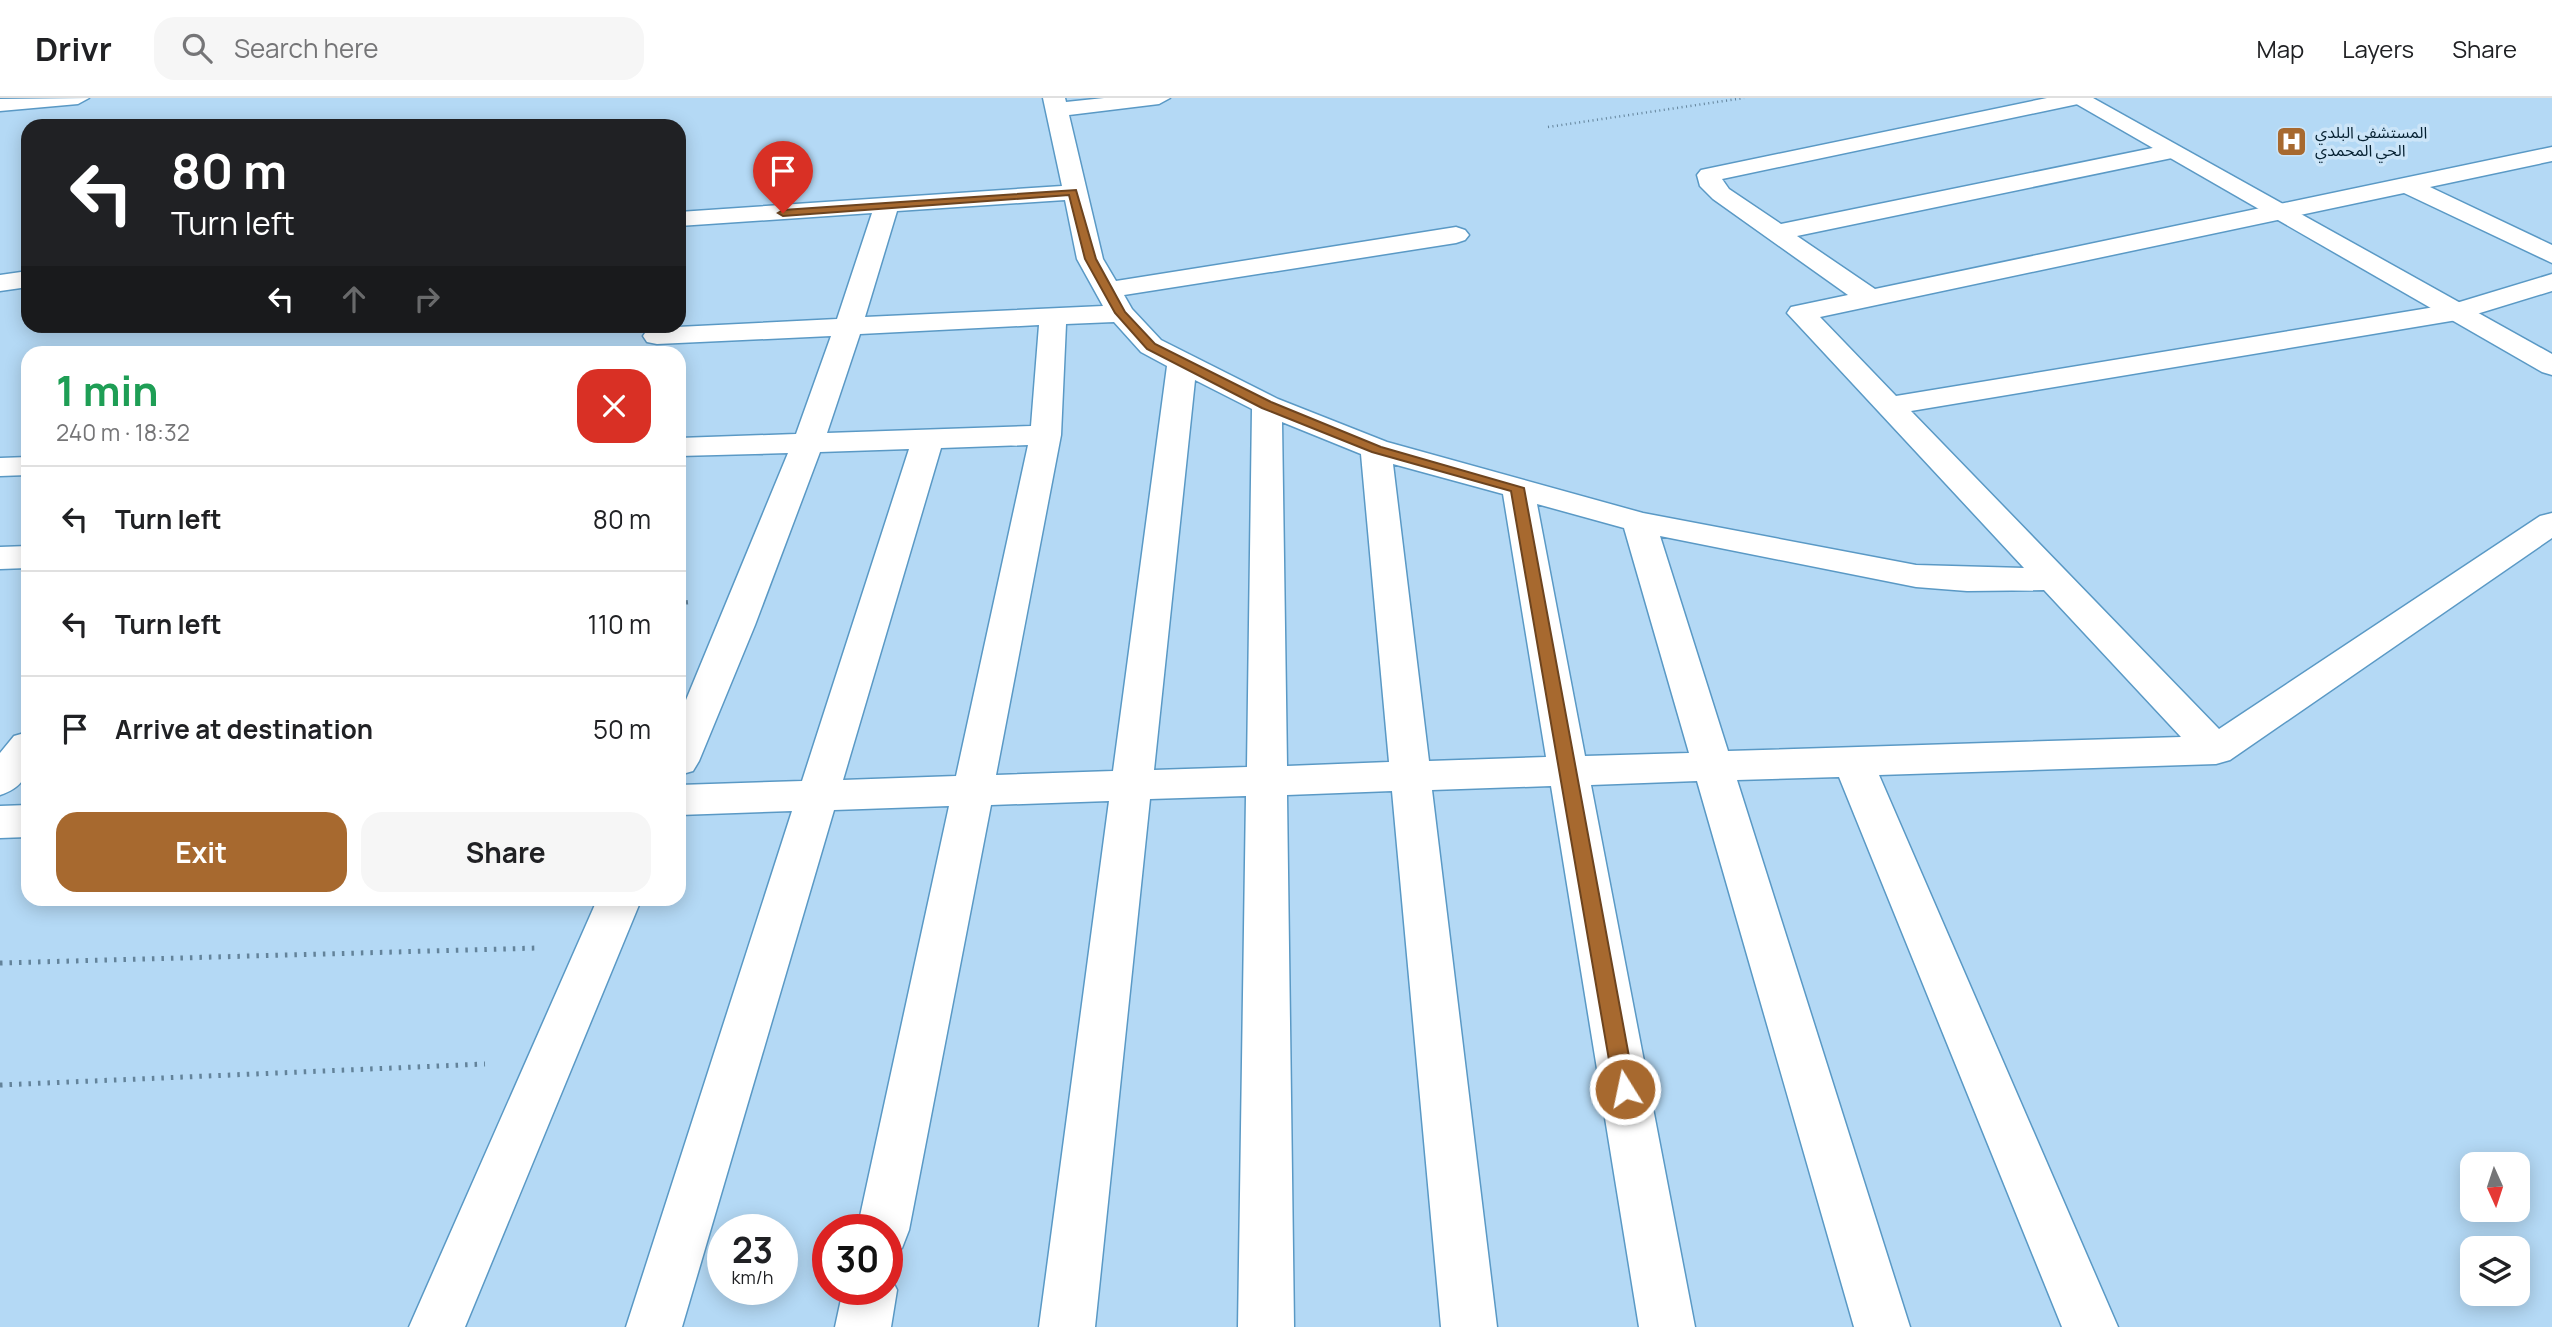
<!DOCTYPE html>
<html lang="en">
<head>
<meta charset="utf-8">
<style>
	body { margin:0; font-family:Manrope,"Noto Sans Arabic",sans-serif; background:#f6f6f6; color:#202124; height:100vh; display:flex; flex-direction:column; font-size:26px; white-space:nowrap }
	* { box-sizing:border-box; margin:0 }
	p { font-size:23px; color:#757577 }
	.icon { flex:none; width:38px; height:38px; fill:none; stroke:currentColor; stroke-width:2; stroke-linecap:round; stroke-linejoin:round }
	.map { position:relative; flex:1; overflow:hidden }
	.details { position:absolute; left:21px; top:248px; width:665px; height:560px; display:flex; flex-direction:column; background:#fff; border-radius:21px; box-shadow:0 4px 18px #0003 }
	.details>* { flex:none }
	.hud { position:absolute; left:21px; top:21px; width:665px; height:214px; border-radius:21px; box-shadow:0 4px 18px #0003; background:#202124; color:#fff; overflow:hidden }
	.needle { width:46px; rotate:177deg }
	.tools { position:absolute; left:2460px; top:1054px; display:grid; gap:14px }
	.tools a { display:grid; place-items:center; width:70px; height:70px; border-radius:14px; background:#fff; box-shadow:0 4px 18px #0003; font-size:35px }
	.speed { position:absolute; left:707px; top:1116px; display:flex; gap:14px; font-size:35px; font-weight:700; text-align:center }
	.speed>* { display:grid; place-content:center; width:91px; height:91px; border-radius:50%; background:#fff; box-shadow:0 4px 18px #0003; line-height:1 }
	.speed small { font-size:18px; font-weight:400 }
	.speed .limit { border:10px solid #d22; background:#fff; color:#111 }
	.pin { position:absolute; display:grid; place-items:center; width:60px; height:60px; color:#fff; margin:-72px -30px; border-radius:50% 50% 50% 0; rotate:-45deg; box-shadow:0 0 7px #0007 }
	.pin .icon { rotate:45deg }
	.me { position:absolute; width:77px; margin:-38px; rotate:350deg; stroke-linejoin:round; filter:drop-shadow(0 0 5px #0008) }
	.turn { display:flex; align-items:center; gap:24px; height:147px; padding:0 35px; font-size:32px }
	.turn .icon { width:91px; height:91px; stroke-width:2.5 }
	.turn b { display:block; font-size:49px; line-height:60px }
	.lanes { display:flex; align-items:center; height:66px; padding:0 35px; background:#0003; justify-content:center; gap:35px; direction:ltr }
	.lanes .off { opacity:.35 }
	.round { display:grid; place-items:center; flex:none; width:74px; height:74px; border-radius:21px; background:#f6f6f6 }
	.head { display:flex; align-items:center; justify-content:space-between; height:119px; padding:0 35px }
	h1 { font-size:42px; font-weight:700; line-height:52px; color:#1e9e55 }
	.button { display:flex; gap:14px; margin-top:auto; padding:14px 35px }
	.button a { flex:1; height:80px; border-radius:21px; background:#a7692f; color:#fff; font-size:28px; font-weight:700; line-height:80px; text-align:center }
	.button a+a { background:#f6f6f6; color:#202124 }
	ul { padding:0; list-style:none }
	li { display:flex; align-items:center; gap:21px; height:105px; padding:0 35px; border-top:2px solid #e0e0e0 }
	li div { flex:1 }
	li b { display:block; font-size:26px }
	li em { font-style:normal }
	header { display:flex; align-items:center; gap:42px; box-sizing:border-box; height:98px; padding:0 35px; background:#fff; border-bottom:2px solid #e0e0e0 }
	header strong { font-size:33px }
	nav { display:flex; gap:38px; margin-inline-start:auto; font-size:24px }
	.search { width:490px; height:63px; background:#f6f6f6; display:flex; align-items:center; gap:18px; box-sizing:border-box; padding:0 24px; border-radius:21px; color:#757577; font-size:26px }
	.map>svg:first-child { display:block }
</style>
</head>
<body>
<header>
<strong>Drivr</strong>
<div class="search"><svg class="icon" aria-label="search" viewBox="0 0 24 24"><circle cx="10" cy="10" r="6"/><path d="M15 15l6 6"/></svg>Search here</div>
<nav><a>Map</a><a>Layers</a><a>Share</a></nav>
</header>
<div class="map">
<svg width="2552" height="1229" viewBox="0 0 2552 1229">
	<rect width="100%" height="100%" fill="#b4d9f5"/>
	<g fill="none" stroke-linecap="round" stroke-linejoin="round">
		<defs>
			<path id="minor" d="M 1043,0 L 1065,0 L 1066,4 L 1104,0 L 1170,0 L 1159,6 L 1069,17 L 1103,161 L 1116,183 L 1456,129 L 1465,132 L 1469,137 L 1465,142 L 1456,145 L 1124,197 L 1132,211 L 1161,242 L 1278,301 L 1387,344 L 1643,415 L 1916,467 L 2024,470 L 1787,215 L 1791,209 L 1848,197 L 1713,101 L 1700,88 L 1697,77 L 1701,72 L 2047,0 L 2089,0 L 2078,6 L 1722,81 L 1729,91 L 1781,126 L 2172,46 L 2183,53 L 2172,60 L 1797,138 L 1875,191 L 2552,49 L 2552,63 L 2430,89 L 2552,147 L 2552,165 L 2404,95 L 1820,219 L 1896,298 L 2453,206 L 2552,176 L 2552,193 L 2457,222 L 1911,313 L 2219,631 L 2540,418 L 2552,415 L 2552,440 L 2230,662 L 2216,666 L 1879,677 L 2118,1229 L 2062,1229 L 1839,679 L 1737,682 L 1910,1229 L 1854,1229 L 1697,683 L 1591,687 L 1695,1229 L 1639,1229 L 1551,688 L 1432,692 L 1497,1229 L 1441,1229 L 1392,693 L 1287,697 L 1294,1229 L 1238,1229 L 1246,698 L 1150,701 L 1095,1229 L 1039,1229 L 1109,703 L 991,707 L 909,1132 L 902,1150 L 887,1156 L 887,1132 L 857,1132 L 949,708 L 834,712 L 682,1229 L 626,1229 L 792,713 L 679,717 L 679,687 L 802,683 L 909,351 L 820,354 L 755,527 L 699,663 L 693,673 L 679,677 L 679,619 L 788,355 L 679,358 L 679,340 L 796,336 L 831,238 L 657,246 L 647,244 L 643,238 L 647,232 L 657,230 L 837,221 L 872,115 L 679,128 L 679,114 L 1062,88 ZM 1065,102 L 1077,161 L 1103,208 L 865,219 L 897,113 ZM 1114,224 L 1141,254 L 1167,268 L 1113,673 L 996,677 L 1061,337 L 1066,226 ZM 1039,227 L 1031,328 L 827,335 L 860,236 ZM 1195,282 L 1252,311 L 1247,669 L 1154,672 ZM 1282,324 L 1361,356 L 1389,664 L 1287,668 ZM 1028,347 L 956,678 L 843,682 L 941,350 ZM 1393,366 L 1503,396 L 1546,659 L 1429,663 ZM 1537,406 L 1624,430 L 1689,655 L 1585,658 ZM 1660,438 L 1916,489 L 1967,493 L 2044,492 L 2181,639 L 1728,653 Z
				M 28,173 L 28,189 L 0,193 L 0,177 Z
				M 28,359 L 28,377 L 0,378 L 0,360 Z
				M 28,448 L 28,470 L 0,471 L 0,449 Z
				M 28,634 C 28,664 34,686 0,697 L 0,655 L 14,638 Z
				M 28,707 L 28,739 L 0,740 L 0,708 Z
				M 597,802 L 641,802 L 465,1229 L 409,1229 Z
				M 887,1172 L 897,1192 L 891,1229 L 835,1229 L 843,1192 L 887,1192 Z"/>
			<path id="tertiary" d="M 2066,0 L 2093,0 L 2552,256 L 2552,277 L 2542,274 Z"/>
			<path id="primary" d="M 89,0 L 78,6 L 0,13 L 0,1 Z"/>
		</defs>
		<use href="#minor" stroke="#5a99c5" stroke-width="3"/>
		<use href="#tertiary" stroke="#5a99c5" stroke-width="3"/>
		<use href="#primary" stroke="#5a99c5" stroke-width="3"/>
		<path stroke="#63839a" stroke-width="2.5" stroke-dasharray="1 3.5" stroke-linecap="butt" d="M 1548,29 L 1744,0"/>
		<path stroke="#63839a" stroke-width="4.5" stroke-dasharray="2 5" stroke-linecap="butt" d="M 679,505 L 690,504"/>
		<path stroke="#63839a" stroke-width="5" stroke-dasharray="2.5 7" stroke-linecap="butt" d="M 0,865 L 538,850
			M 0,987 L 485,966"/>
		<use href="#minor" fill="#fff" fill-rule="evenodd"/>
		<use href="#tertiary" fill="#fff" fill-rule="evenodd"/>
		<use href="#primary" fill="#fff" fill-rule="evenodd"/>
	</g>
	<path fill="#a7692f" stroke="#6d441f" stroke-width="2" d="M 1076,92 L 1096,161 L 1125,214 L 1155,246 L 1271,304 L 1381,349 L 1524,390 L 1635,991 L 1632,997 L 1625,1000 L 1617,997 L 1614,991 L 1511,393 L 1372,354 L 1262,310 L 1147,251 L 1115,215 L 1085,161 L 1069,97 L 783,118 L 778,115 L 783,112 Z"/>
	<defs>
		<symbol id="hospital-square" viewBox="-11 -11 22 22"><rect x="-9" y="-9" width="18" height="18" rx="4" fill="#a7692f" stroke="#cce5f8"/><path d="M-5-5h3v3.5h4V-5h3V5h-3V1.5h-4V5h-3Z" fill="#fff"/></symbol>
	</defs>
	<g fill-rule="evenodd">
		<use href="#hospital-square" x="2274" y="26" width="35" height="35"/>
	</g>
	<g text-anchor="middle" dominant-baseline="central" stroke-width="7" stroke-linejoin="round" paint-order="stroke">
		<g font-size="16" fill="#052031" stroke="#cce5f8" text-anchor="start">
			<text x="2315" y="34">المستشفى البلدي<tspan x="2315" dy="18">الحي المحمدي</tspan></text>
		</g>
	</g>
</svg>
<div class="tools">
<a><svg class="needle" viewBox="-14 -14 28 28"><path d="M0-13l5 13h-10z" fill="#e53935"/><path d="M0 13l5-13h-10z" fill="#757577"/></svg></a>
<a><svg class="icon" aria-label="layers" viewBox="0 0 24 24"><path d="M12 4l9 5-9 5-9-5zM3 14l9 5 9-5"/></svg></a>
</div>
<div class="speed"><div>23<small>km/h</small></div><div class="limit">30</div></div>
<div class="pin" style="left:783px;top:115px;background:#d93025"><svg class="icon" aria-label="arrive" viewBox="0 0 24 24"><path d="M6 21V4h12l-3 4 3 4H6"/></svg></div>
<svg class="me" style="left:1625px;top:991px" viewBox="-20 -20 40 40"><circle r="17" fill="#a7692f" stroke="#fff" stroke-width="3"/><path d="M0-11L8 9 0 5-8 9z" fill="#fff"/></svg>
<div class="hud">
<div class="turn"><svg class="icon" aria-label="left" viewBox="0 0 24 24"><path d="M17 20v-9H6M10 6l-5 5 5 5"/></svg><div><b>80 m</b>Turn left</div></div>
<div class="lanes"><svg class="icon" aria-label="left" viewBox="0 0 24 24"><path d="M17 20v-9H6M10 6l-5 5 5 5"/></svg><svg class="icon off" aria-label="ahead" viewBox="0 0 24 24"><path d="M12 20V5M6 11l6-6 6 6"/></svg><svg class="icon off" aria-label="right" viewBox="0 0 24 24"><path d="M7 20v-9h11M14 6l5 5-5 5"/></svg></div>
</div>
<section class="details">
<div class="head"><div><h1>1 min</h1><p>240 m · 18:32</p></div><a class="round" style="background:#d93025;color:#fff"><svg class="icon" aria-label="close" viewBox="0 0 24 24"><path d="M6 6l12 12M18 6L6 18"/></svg></a></div>
<ul>
<li><svg class="icon" aria-label="left" viewBox="0 0 24 24"><path d="M17 20v-9H6M10 6l-5 5 5 5"/></svg><div><b>Turn left</b></div><em>80 m</em></li>
<li><svg class="icon" aria-label="left" viewBox="0 0 24 24"><path d="M17 20v-9H6M10 6l-5 5 5 5"/></svg><div><b>Turn left</b></div><em>110 m</em></li>
<li><svg class="icon" aria-label="arrive" viewBox="0 0 24 24"><path d="M6 21V4h12l-3 4 3 4H6"/></svg><div><b>Arrive at destination</b></div><em>50 m</em></li>
</ul>
<div class="button"><a>Exit</a><a>Share</a></div>
</section>
</div>
</body>
</html>
